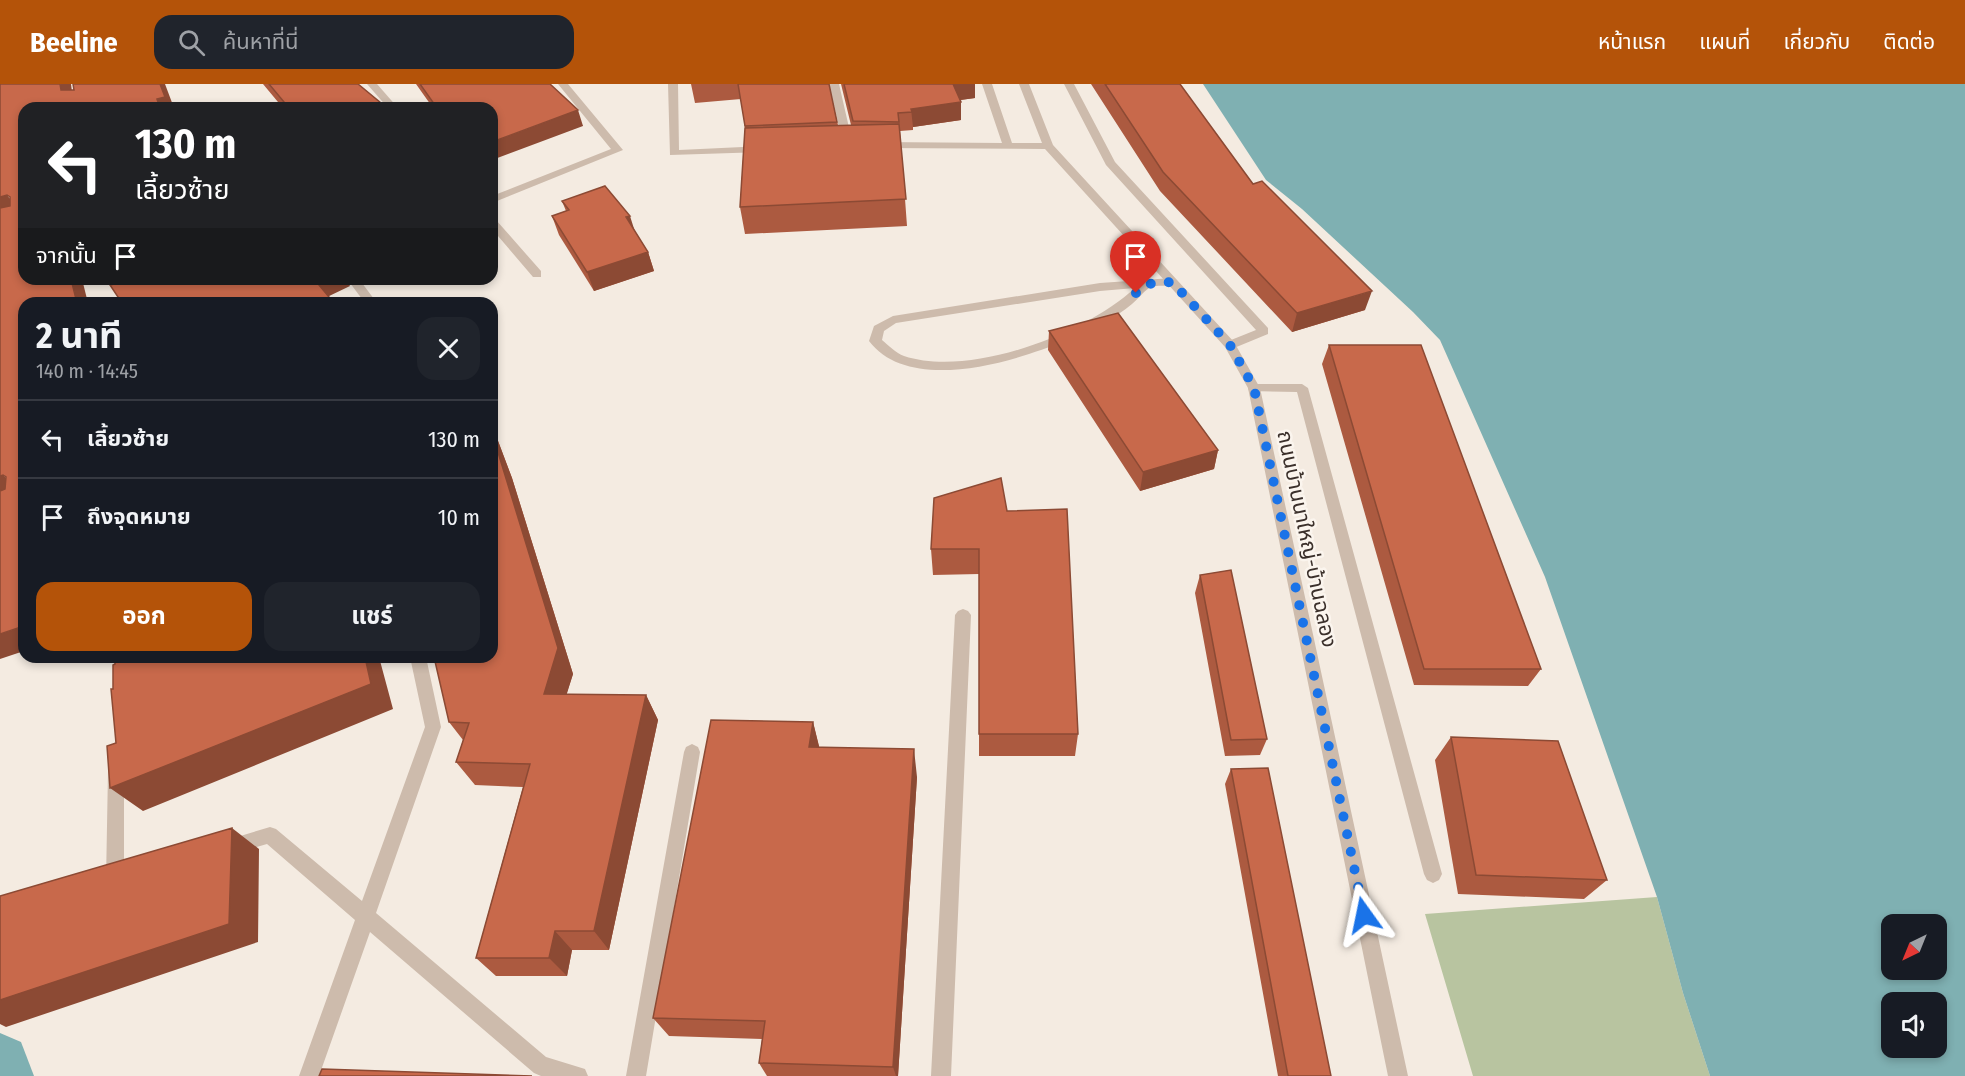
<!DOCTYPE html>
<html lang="th">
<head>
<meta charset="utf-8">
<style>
	body { margin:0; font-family:"Fira Sans Condensed","Noto Sans Thai",sans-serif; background:#20242c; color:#f1f3f6; height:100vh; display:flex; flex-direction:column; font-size:22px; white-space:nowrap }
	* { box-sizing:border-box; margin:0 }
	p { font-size:20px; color:#9ea1a6 }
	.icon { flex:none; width:33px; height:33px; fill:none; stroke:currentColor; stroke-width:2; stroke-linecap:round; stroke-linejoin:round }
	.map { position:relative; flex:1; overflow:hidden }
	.sheet { position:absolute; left:18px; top:213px; width:480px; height:366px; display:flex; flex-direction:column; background:#171b24; border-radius:18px; box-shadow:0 3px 9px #0003 }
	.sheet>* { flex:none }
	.guide { position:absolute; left:18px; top:18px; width:480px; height:183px; border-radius:18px; box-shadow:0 3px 9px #0003; background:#202124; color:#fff; overflow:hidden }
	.needle { width:39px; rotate:223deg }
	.fabs { position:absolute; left:1881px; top:830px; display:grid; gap:12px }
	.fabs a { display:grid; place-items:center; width:66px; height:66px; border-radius:12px; background:#171b24; box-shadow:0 3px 9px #0003; font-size:30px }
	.pin { position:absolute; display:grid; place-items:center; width:51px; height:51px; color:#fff; margin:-62px -26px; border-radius:50% 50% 50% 0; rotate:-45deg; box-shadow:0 0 6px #0007 }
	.pin .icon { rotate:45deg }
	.me { position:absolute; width:66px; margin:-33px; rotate:348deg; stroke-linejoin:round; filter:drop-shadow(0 0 4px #0008) }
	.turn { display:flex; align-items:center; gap:21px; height:126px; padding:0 18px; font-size:27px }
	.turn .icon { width:78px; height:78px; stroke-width:2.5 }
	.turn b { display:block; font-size:42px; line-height:51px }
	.then { display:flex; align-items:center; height:57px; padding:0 18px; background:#0003; gap:12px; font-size:22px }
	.round { display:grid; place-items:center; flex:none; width:63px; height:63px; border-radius:18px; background:#20242c }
	.head { display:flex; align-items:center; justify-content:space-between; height:102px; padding:0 18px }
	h1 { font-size:36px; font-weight:700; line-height:45px }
	.cta { display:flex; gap:12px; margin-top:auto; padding:12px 18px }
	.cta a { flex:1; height:69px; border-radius:18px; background:#b45309; color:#fff; font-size:24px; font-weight:700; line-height:69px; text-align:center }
	.cta a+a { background:#20242c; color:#f1f3f6 }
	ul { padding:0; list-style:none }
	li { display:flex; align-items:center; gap:18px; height:78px; padding:0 18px; border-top:2px solid #363941 }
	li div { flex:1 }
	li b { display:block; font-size:22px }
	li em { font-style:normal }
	header { display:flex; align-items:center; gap:36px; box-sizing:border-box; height:84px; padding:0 30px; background:#b45309; color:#fff }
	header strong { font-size:28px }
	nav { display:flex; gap:33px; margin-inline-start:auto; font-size:21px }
	.search { width:420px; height:54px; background:#20242c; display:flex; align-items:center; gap:15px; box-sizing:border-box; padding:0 21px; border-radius:18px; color:#9ea1a6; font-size:22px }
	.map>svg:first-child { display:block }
</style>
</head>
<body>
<header>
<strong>Beeline</strong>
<div class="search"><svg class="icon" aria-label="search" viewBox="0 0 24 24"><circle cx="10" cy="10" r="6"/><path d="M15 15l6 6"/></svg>ค้นหาที่นี่</div>
<nav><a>หน้าแรก</a><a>แผนที่</a><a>เกี่ยวกับ</a><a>ติดต่อ</a></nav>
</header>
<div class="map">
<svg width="1965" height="992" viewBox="0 0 1965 992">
	<rect width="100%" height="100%" fill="#f4ebe1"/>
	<path fill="#b8c4a0" d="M 1657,813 L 1683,909 L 1710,992 L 1473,992 L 1425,830 Z"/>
	<path fill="#7fb0b2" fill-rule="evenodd" d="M 1203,0 L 1965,0 L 1965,992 L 1710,992 L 1683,909 L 1657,813 L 1545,493 L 1440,256 L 1413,228 L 1302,125 L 1266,96 ZM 1892,840 L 1936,840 L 1936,885 L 1892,885 ZM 1892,918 L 1936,918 L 1936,963 L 1892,963 Z"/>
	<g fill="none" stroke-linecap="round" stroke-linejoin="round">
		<path fill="#7fb0b2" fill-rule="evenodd" d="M 0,949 L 21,958 L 34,992 L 0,992 Z"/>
		<path fill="#cdbbac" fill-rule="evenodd" d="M 1064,0 L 1074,0 L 1115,78 L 1268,244 L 1268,250 L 1234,264 L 1226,264 L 1226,258 L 1256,246 L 1106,81 Z
			M 1172,194 L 1178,198 L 1176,201 C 1168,203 1156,200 1149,204 C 1143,208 1138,215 1132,220 C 1124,227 1114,233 1105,238 C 1051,267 916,319 869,257 L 874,242 L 893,232 L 1100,199 ZM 1135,204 C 1085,250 970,294 904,272 C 896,269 888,261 882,256 L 884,247 L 896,239 L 1100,207 Z
			M 1254,300 L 1302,300 L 1308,304 L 1442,790 L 1439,796 L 1433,799 L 1427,796 L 1424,790 L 1297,308 L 1249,307 L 1248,304 L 1249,301 Z"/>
		<path fill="#cdbbac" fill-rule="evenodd" d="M 367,0 L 377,0 L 398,24 L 388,24 Z
			M 558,0 L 568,0 L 623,66 L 492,119 L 492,112 L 611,65 Z
			M 668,0 L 678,0 L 679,66 L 764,62 L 769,65 L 764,68 L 670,71 Z
			M 829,0 L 839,0 L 853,61 L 852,63 L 843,61 Z
			M 982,0 L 992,0 L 1012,59 L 1042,59 L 1019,0 L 1029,0 L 1053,61 L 1234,258 L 1260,304 L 1408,992 L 1388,992 L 1248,304 L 1225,263 L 1045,65 L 880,64 L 875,61 L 880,58 L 1002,59 Z
			M 492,135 L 496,136 L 541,187 L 541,193 L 533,193 L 492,145 Z
			M 347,195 L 359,195 L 377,219 L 365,219 Z
			M 963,525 L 968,527 L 971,531 L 951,992 L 931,992 L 955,531 L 958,527 Z
			M 410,573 L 426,573 L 441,643 L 376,829 L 546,973 L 585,985 L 588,992 L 541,992 L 534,989 L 370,848 L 319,992 L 299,992 L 355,836 L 267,760 L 230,771 L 224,769 L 221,763 L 224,757 L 270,743 L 276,745 L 362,817 L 425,643 Z
			M 692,660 L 698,663 L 700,668 L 646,992 L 626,992 L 684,668 L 686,663 Z
			M 116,679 L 122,682 L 124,687 L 124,797 L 121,803 L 115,806 L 109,803 L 106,797 L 108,687 L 110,682 Z"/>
	</g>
	<path fill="#ac5a40" d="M 263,0 L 358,0 L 387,24 L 283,24 Z
		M 416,0 L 550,0 L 583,42 L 492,24 L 433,24 Z
		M 691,0 L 829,0 L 838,41 L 851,41 L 841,0 L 975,0 L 975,14 L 960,16 L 961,36 L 913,43 L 913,46 L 900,47 L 907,142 L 745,150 L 740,123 L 745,44 L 741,15 L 695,19 Z
		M 1091,0 L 1180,0 L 1253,100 L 1365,226 L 1292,248 L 1160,107 Z
		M 562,117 L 634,146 L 648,168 L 654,187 L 594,207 L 559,151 L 552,132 L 566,127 Z
		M 1049,247 L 1218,366 L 1214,385 L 1140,407 L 1048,266 Z
		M 1329,261 L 1541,585 L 1528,602 L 1414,601 L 1322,280 Z
		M 492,341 L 512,394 L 573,590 L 566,611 L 646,611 L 658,636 L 609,866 L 572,866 L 567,892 L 496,892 L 476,874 L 523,703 L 475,701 L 456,678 L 463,656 L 449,638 L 492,573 Z
		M 1007,427 L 1078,650 L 1075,672 L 979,672 L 979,490 L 933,491 L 931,465 Z
		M 1200,491 L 1267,655 L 1260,671 L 1225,672 L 1195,509 Z
		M 813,638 L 819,663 L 917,693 L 898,992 L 767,992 L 759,979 L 762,955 L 669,952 L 653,934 Z
		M 1451,653 L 1607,796 L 1584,815 L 1458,810 L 1435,676 Z
		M 1231,685 L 1331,992 L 1278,992 L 1225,700 Z"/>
	<path fill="#8c4a34" d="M 60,0 L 71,0 L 74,24 L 61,6 Z
		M 160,0 L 165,0 L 174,24 L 160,24 L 157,15 Z
		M 952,0 L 975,0 L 975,14 L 953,17 Z
		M 961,18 L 961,36 L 913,43 L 911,25 Z
		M 578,26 L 583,42 L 492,76 L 492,58 Z
		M 7,111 L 23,131 L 0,137 L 0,113 Z
		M 630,132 L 636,151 L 626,133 Z
		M 648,168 L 654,187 L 594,207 L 587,188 Z
		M 71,195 L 82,195 L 88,219 L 77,219 Z
		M 108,195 L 112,195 L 113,202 Z
		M 314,195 L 346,195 L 350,202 L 325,214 Z
		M 1372,207 L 1365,226 L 1292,248 L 1297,229 Z
		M 492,341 L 512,394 L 573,590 L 559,635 L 544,610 L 492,351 Z
		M 1218,366 L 1214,385 L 1140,407 L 1143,388 Z
		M 3,391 L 23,410 L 0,419 L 0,392 Z
		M 24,542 L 24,567 L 0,575 L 0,550 Z
		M 365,573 L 379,573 L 393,625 L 143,727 L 110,704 Z
		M 646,611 L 658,636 L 609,866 L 594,847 Z
		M 813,638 L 820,666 L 809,663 Z
		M 914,665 L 917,693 L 898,992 L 896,992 L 893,983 Z
		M 232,744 L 259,765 L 258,858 L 6,943 L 0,940 L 0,916 Z
		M 555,847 L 572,866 L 567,892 L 549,874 Z"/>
	<path fill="#c8694b" stroke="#8c4a34" stroke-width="1.5" d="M 0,0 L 60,0 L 61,6 L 74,6 L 73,0 L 160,0 L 165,13 L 157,15 L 160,24 L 24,24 L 24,195 L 71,195 L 77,219 L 24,219 L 24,542 L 0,550 L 0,407 L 5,405 L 6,393 L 3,391 L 0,392 L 0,124 L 10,122 L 10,113 L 7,111 L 0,113 Z
		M 269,0 L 358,0 L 387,24 L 289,24 Z
		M 420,0 L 550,0 L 578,26 L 492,58 L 492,24 L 437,24 Z
		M 738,0 L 829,0 L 837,38 L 745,42 Z
		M 844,0 L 953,0 L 961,18 L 911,25 L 912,28 L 898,29 L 899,38 L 853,37 Z
		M 1105,0 L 1180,0 L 1253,100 L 1262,97 L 1372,207 L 1297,229 L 1163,88 Z
		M 899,40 L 906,115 L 740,123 L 745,44 Z
		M 605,102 L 630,132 L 626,133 L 648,168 L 587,188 L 552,132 L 569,126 L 562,117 Z
		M 118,195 L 314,195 L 334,219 L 122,219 L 110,201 L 119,199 Z
		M 1118,229 L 1218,366 L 1143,388 L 1049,247 Z
		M 1329,261 L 1421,261 L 1541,585 L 1424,585 Z
		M 492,351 L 497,365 L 558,564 L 544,610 L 646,611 L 594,847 L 555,847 L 549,874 L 476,874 L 530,680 L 456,678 L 469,639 L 449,638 L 434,573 L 492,573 Z
		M 1001,394 L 1007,427 L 1067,425 L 1078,650 L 979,650 L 979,465 L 931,465 L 934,414 Z
		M 1231,486 L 1267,655 L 1231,656 L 1200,491 Z
		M 115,573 L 365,573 L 371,600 L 110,704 L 107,662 L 116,659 L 111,605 L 113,605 L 113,581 L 115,580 Z
		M 711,636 L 813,638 L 809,663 L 914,665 L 893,983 L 759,979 L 765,937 L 653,934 Z
		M 1451,653 L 1558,657 L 1607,796 L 1476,791 Z
		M 1268,684 L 1331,992 L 1288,992 L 1231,685 Z
		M 232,744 L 229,840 L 0,916 L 0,812 Z
		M 322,985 L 532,992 L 319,992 Z"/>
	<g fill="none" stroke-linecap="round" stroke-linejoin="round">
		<path stroke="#1a73e8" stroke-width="10" stroke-dasharray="0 18" d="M 1136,209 L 1147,200 L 1172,198 L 1230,261 L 1254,304 L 1364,831"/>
	</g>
	<g text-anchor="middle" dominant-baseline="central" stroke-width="5" stroke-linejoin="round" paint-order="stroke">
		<g font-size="21" fill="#3b302b" stroke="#fbf5ee">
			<text transform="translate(1307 455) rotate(78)">ถนนบ้านนาใหญ่-บ้านฉลอง</text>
		</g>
	</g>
</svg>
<div class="fabs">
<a><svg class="needle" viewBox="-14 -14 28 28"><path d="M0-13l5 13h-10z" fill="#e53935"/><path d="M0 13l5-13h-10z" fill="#9ea1a6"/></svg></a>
<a><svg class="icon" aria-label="sound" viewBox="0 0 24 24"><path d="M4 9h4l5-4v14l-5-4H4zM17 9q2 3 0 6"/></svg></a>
</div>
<div class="pin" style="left:1136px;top:209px;background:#d93025"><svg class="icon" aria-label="arrive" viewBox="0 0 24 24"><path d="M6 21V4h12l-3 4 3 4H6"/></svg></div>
<svg class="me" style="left:1364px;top:831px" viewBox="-20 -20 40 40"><path d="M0-17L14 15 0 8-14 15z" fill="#1a73e8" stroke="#fff" stroke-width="4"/></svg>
<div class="guide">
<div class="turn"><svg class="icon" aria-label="left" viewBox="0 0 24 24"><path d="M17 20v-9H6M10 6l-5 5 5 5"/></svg><div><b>130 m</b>เลี้ยวซ้าย</div></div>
<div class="then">จากนั้น<svg class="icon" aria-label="arrive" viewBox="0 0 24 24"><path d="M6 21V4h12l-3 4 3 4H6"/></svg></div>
</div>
<section class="sheet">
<div class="head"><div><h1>2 นาที</h1><p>140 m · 14:45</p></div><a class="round"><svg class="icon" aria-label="close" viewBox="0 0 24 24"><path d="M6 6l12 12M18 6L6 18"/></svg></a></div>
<ul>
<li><svg class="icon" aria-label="left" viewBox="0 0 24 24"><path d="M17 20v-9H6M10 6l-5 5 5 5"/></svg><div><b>เลี้ยวซ้าย</b></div><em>130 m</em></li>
<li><svg class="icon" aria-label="arrive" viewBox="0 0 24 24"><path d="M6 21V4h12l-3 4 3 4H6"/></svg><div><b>ถึงจุดหมาย</b></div><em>10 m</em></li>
</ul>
<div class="cta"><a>ออก</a><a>แชร์</a></div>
</section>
</div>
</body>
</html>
